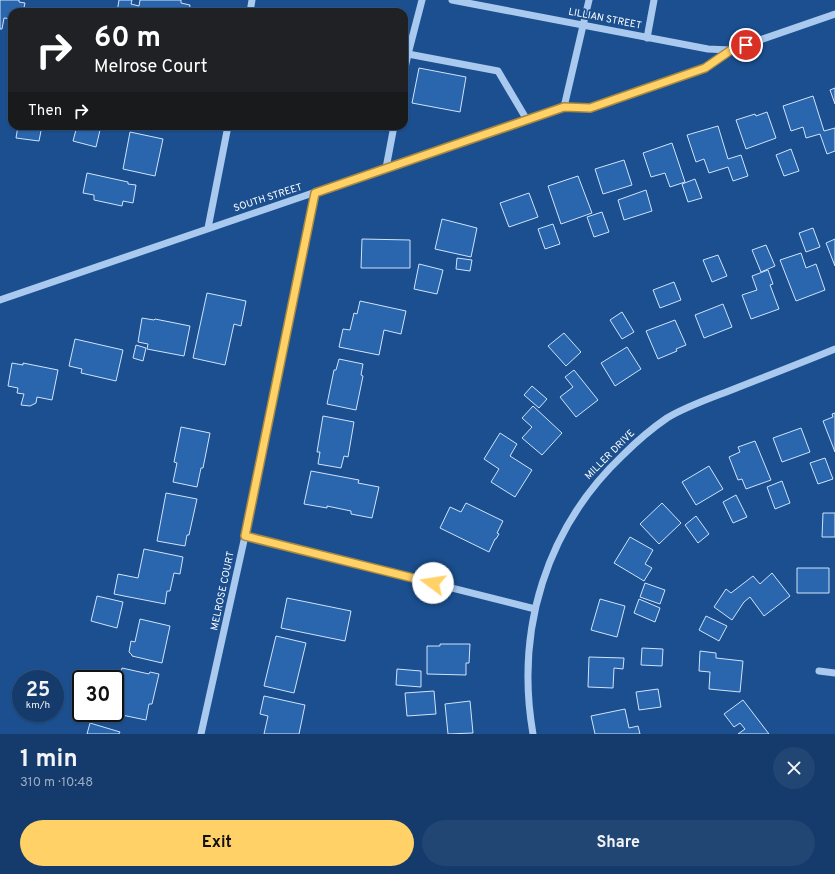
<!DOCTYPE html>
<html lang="en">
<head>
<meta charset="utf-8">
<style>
	body { margin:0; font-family:Overpass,sans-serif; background:#214673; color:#f1f3f6; height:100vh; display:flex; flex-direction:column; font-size:15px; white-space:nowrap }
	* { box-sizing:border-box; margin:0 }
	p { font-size:13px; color:#9dadc1 }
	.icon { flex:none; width:22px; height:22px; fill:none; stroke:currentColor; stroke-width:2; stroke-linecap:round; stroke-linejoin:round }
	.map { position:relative; height:734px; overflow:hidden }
	.drawer { display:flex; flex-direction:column; background:#143b6b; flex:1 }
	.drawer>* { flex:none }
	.banner { position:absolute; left:8px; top:8px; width:400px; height:122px; border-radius:12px; box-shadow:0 1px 3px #0004,0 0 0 1px #33557e; background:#202124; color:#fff; overflow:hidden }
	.speed { position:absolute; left:12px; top:670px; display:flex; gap:8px; font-size:20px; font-weight:700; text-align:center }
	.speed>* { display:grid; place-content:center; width:52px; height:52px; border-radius:50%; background:#143b6b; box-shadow:0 1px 3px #0004,0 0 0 1px #33557e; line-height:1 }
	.speed small { font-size:10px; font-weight:400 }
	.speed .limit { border:2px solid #111; border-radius:6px; background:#fff; color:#111 }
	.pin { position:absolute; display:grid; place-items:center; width:34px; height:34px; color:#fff; margin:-17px; border:2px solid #fff; border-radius:50%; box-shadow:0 1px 4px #0007 }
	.me { position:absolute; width:44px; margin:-22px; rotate:284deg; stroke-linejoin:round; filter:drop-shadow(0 0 3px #0008) }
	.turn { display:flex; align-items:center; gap:14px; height:84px; padding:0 20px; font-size:18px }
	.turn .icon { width:52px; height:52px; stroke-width:2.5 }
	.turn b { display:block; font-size:28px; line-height:34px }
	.then { display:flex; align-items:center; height:38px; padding:0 20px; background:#0003; gap:8px; font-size:15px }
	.round { display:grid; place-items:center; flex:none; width:42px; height:42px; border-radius:21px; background:#214673 }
	.overview { display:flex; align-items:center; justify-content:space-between; height:68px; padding:0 20px }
	h1 { font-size:24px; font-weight:700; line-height:30px }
	.primary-button { display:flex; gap:8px; margin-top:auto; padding:8px 20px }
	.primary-button a { flex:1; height:46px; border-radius:24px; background:#ffd166; color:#111; font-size:16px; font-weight:700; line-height:46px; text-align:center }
	.primary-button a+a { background:#214673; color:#f1f3f6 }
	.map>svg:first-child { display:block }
</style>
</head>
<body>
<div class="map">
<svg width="835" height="734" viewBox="0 0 835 734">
	<rect width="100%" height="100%" fill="#1b4f8f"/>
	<path fill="#2a66ad" stroke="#cfe3fa" d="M 0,0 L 19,0 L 19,2 L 25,3 L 23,12 L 12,12 L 12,19 L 4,18 L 2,29 L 0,29 Z
		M 119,0 L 132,0 L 131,4 L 139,6 L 140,0 L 181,0 L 181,3 L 190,5 L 189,12 L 117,12 Z
		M 419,68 L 466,77 L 460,112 L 412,103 Z
		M 835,88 L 835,104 L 830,90 Z
		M 813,96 L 824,131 L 835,128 L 835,151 L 827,154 L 820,134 L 806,138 L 803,127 L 791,131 L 783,106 Z
		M 767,112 L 776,138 L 746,149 L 736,120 L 755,114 L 756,116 Z
		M 18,126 L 42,126 L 39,141 L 16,138 Z
		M 77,126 L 101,126 L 96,147 L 73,141 Z
		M 718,126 L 728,159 L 741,155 L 748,176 L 733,181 L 728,167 L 709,173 L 704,159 L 696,162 L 687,135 Z
		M 130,132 L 163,139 L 155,176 L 123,169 Z
		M 672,143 L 685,182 L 670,187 L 665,173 L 651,177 L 643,153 Z
		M 791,149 L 799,171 L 784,176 L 776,155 Z
		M 624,160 L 632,185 L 603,194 L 595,169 Z
		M 87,173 L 128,182 L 128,184 L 136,185 L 133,203 L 123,201 L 122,206 L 94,200 L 94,195 L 83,193 Z
		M 578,176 L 592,213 L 561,224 L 548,186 Z
		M 695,179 L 702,198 L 688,202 L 682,184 Z
		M 646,190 L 652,211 L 624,220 L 618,200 Z
		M 529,193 L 538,217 L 509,227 L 500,203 Z
		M 602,212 L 609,232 L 594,237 L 587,217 Z
		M 442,219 L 477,228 L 471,257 L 435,249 Z
		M 553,224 L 560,244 L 545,249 L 538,229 Z
		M 813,228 L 820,247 L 806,252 L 799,233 Z
		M 362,239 L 410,240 L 410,268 L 361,268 Z
		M 835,239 L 835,266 L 826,243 Z
		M 766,245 L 775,266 L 761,272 L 752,250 Z
		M 801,253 L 806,268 L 816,264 L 825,290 L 796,301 L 780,260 Z
		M 718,255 L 727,276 L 712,282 L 703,260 Z
		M 457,258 L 472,260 L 470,271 L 456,269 Z
		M 419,264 L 443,270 L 437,294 L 414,289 Z
		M 768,270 L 773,284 L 770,285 L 779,309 L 751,319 L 742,295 L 757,290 L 752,276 Z
		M 674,282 L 681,300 L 660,308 L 653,290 Z
		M 207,293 L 246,301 L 241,326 L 234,324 L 225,365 L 193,358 Z
		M 360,301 L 406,311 L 401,334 L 384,330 L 379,355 L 339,347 L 343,329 L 350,330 L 354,313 L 357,314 Z
		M 723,304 L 732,327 L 704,338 L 695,315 Z
		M 622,312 L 634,332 L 622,339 L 610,320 Z
		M 142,318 L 154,320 L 155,319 L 190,326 L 184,356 L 147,349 L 148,344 L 138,342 Z
		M 675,320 L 686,345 L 676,349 L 677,351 L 658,359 L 646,331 Z
		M 564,333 L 581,352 L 566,366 L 548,346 Z
		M 75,339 L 123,350 L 116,381 L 81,373 L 82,369 L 69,366 Z
		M 136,345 L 146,348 L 143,361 L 133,358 Z
		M 627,347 L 641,369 L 615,386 L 601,363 Z
		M 339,359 L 363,364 L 361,375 L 363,376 L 356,410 L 327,404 L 334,370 L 336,370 Z
		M 12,363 L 23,365 L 23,363 L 58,370 L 52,400 L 37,397 L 36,403 L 30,406 L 21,405 L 24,394 L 17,393 L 18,388 L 8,386 Z
		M 574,370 L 598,400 L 576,417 L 560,397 L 573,387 L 565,377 Z
		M 532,386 L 547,399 L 539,408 L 524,395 Z
		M 533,406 L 562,433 L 542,455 L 522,438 L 532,427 L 522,418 Z
		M 835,413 L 835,452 L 823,421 L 833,417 L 832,414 Z
		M 323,416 L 354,422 L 348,457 L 344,456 L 341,468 L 318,464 L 320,452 L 317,452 Z
		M 181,427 L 210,433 L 203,468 L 201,468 L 197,487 L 173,482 L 177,463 L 174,462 Z
		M 801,428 L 810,452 L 782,462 L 773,438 Z
		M 500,433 L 517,444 L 510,456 L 532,470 L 515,497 L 491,482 L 499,469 L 484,459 Z
		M 755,441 L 771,480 L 746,489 L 742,479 L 738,480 L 729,457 L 740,452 L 738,447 Z
		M 825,458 L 833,479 L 818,484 L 810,463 Z
		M 709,466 L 723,489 L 696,505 L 682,482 Z
		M 311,471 L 359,480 L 358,483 L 379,487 L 372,518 L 351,514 L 351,511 L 327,506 L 327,508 L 304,504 Z
		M 782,481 L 790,503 L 775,509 L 767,487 Z
		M 166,493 L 197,499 L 189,535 L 187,535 L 185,546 L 157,541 Z
		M 736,495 L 747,517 L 733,523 L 723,502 Z
		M 466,503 L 503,521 L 497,533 L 499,534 L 496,539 L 495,539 L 489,552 L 440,528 L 450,507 L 461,512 Z
		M 662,503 L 681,523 L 659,544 L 640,524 Z
		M 823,513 L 835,513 L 835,537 L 822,537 Z
		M 696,516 L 709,534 L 698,543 L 685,525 Z
		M 630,537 L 653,550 L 645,564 L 652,568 L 644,581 L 614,563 Z
		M 144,549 L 183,557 L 180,574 L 174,573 L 170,591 L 167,591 L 165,604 L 114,594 L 118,574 L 138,578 Z
		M 797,568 L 829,568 L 829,593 L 797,593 Z
		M 772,573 L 790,596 L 764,616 L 750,597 L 744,602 L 732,620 L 714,607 L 726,589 L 731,593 L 753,576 L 760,584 Z
		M 645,583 L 665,590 L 660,604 L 640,597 Z
		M 97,596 L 123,602 L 117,628 L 91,621 Z
		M 287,598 L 351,611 L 345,641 L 281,628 Z
		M 600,599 L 625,606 L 617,637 L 591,630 Z
		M 639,599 L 660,608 L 655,622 L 634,613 Z
		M 706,616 L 727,626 L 719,641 L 699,630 Z
		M 140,619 L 170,626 L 162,663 L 132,656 L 132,655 L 129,652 L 131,641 L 135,642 Z
		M 276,636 L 306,643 L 294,693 L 264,686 Z
		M 440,644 L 470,644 L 469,663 L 466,663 L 466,675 L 427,674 L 427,646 L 440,646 Z
		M 642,648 L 663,649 L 662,666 L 641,665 Z
		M 700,651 L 716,653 L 716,658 L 743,661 L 740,692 L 709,689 L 710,672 L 699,671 Z
		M 589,657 L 624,658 L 623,669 L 614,668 L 613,688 L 588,687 Z
		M 122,668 L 149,674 L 150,672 L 159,674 L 152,704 L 149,704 L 146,720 L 112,713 L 115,713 L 115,697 Z
		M 397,669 L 421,671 L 421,687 L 396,685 Z
		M 658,689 L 661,707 L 639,710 L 636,692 Z
		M 434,691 L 436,714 L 407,716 L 405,693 Z
		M 264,696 L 305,705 L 299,734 L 264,734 L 268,716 L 260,714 Z
		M 743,700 L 769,734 L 738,734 L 745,729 L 740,723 L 734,727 L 724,714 Z
		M 470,701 L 473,733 L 448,734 L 445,704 Z
		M 625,709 L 629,728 L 638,726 L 640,734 L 595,734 L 591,716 Z
		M 90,723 L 120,732 L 119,734 L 87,734 Z"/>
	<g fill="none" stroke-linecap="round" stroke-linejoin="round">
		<path stroke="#a9c9ee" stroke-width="7" d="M 452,0 L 708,49 L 730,50
			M 250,12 L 252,0
			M 647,38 L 654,0
			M 408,54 L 498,71 L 527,120
			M 404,73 L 408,54 L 422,0
			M 564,107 L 589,0
			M 386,168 L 394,126
			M 208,228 L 228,126
			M 0,300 L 564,107 L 590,108 L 705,68 L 731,50 L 835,14
			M 245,536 L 535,609
			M 819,671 L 835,673
			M 201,734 L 245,536 L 315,193
			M 533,734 C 515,630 546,528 623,455 C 636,442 651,429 667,418 C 687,406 711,398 734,389 C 767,376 801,363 835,349"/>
	</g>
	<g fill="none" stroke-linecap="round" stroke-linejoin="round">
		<defs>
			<path id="route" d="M 433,583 L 245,536 L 315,193 L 564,107 L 590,108 L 705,68 L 731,50 L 746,45"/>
		</defs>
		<use href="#route" stroke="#a68842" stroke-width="10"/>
		<use href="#route" stroke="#ffd166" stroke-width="7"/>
	</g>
	<g text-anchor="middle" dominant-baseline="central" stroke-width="4" stroke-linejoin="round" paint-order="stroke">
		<g font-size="10" fill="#fff" stroke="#1b4f8f">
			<text transform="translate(605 19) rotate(11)">LILLIAN STREET</text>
			<text transform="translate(268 198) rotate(-18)">SOUTH STREET</text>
			<text transform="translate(610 455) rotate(-45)">MILLER DRIVE</text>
			<text transform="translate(223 591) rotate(-78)">MELROSE COURT</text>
		</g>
	</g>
</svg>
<div class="speed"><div>25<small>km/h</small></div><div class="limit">30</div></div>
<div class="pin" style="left:746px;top:45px;background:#d93025"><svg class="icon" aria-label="arrive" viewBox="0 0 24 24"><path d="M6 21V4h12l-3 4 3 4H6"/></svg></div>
<svg class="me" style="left:433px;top:583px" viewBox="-20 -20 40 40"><circle r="19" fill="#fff"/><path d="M0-13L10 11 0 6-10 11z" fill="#ffd166"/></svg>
<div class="banner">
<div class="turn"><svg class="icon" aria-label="right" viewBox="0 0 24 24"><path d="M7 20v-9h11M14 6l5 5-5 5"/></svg><div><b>60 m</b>Melrose Court</div></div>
<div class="then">Then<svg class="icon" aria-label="right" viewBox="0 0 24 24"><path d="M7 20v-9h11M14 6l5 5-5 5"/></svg></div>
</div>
</div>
<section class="drawer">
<div class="overview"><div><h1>1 min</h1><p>310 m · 10:48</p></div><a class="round"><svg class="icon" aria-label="close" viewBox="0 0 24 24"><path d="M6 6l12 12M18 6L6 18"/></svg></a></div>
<div class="primary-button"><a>Exit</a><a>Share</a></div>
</section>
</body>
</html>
